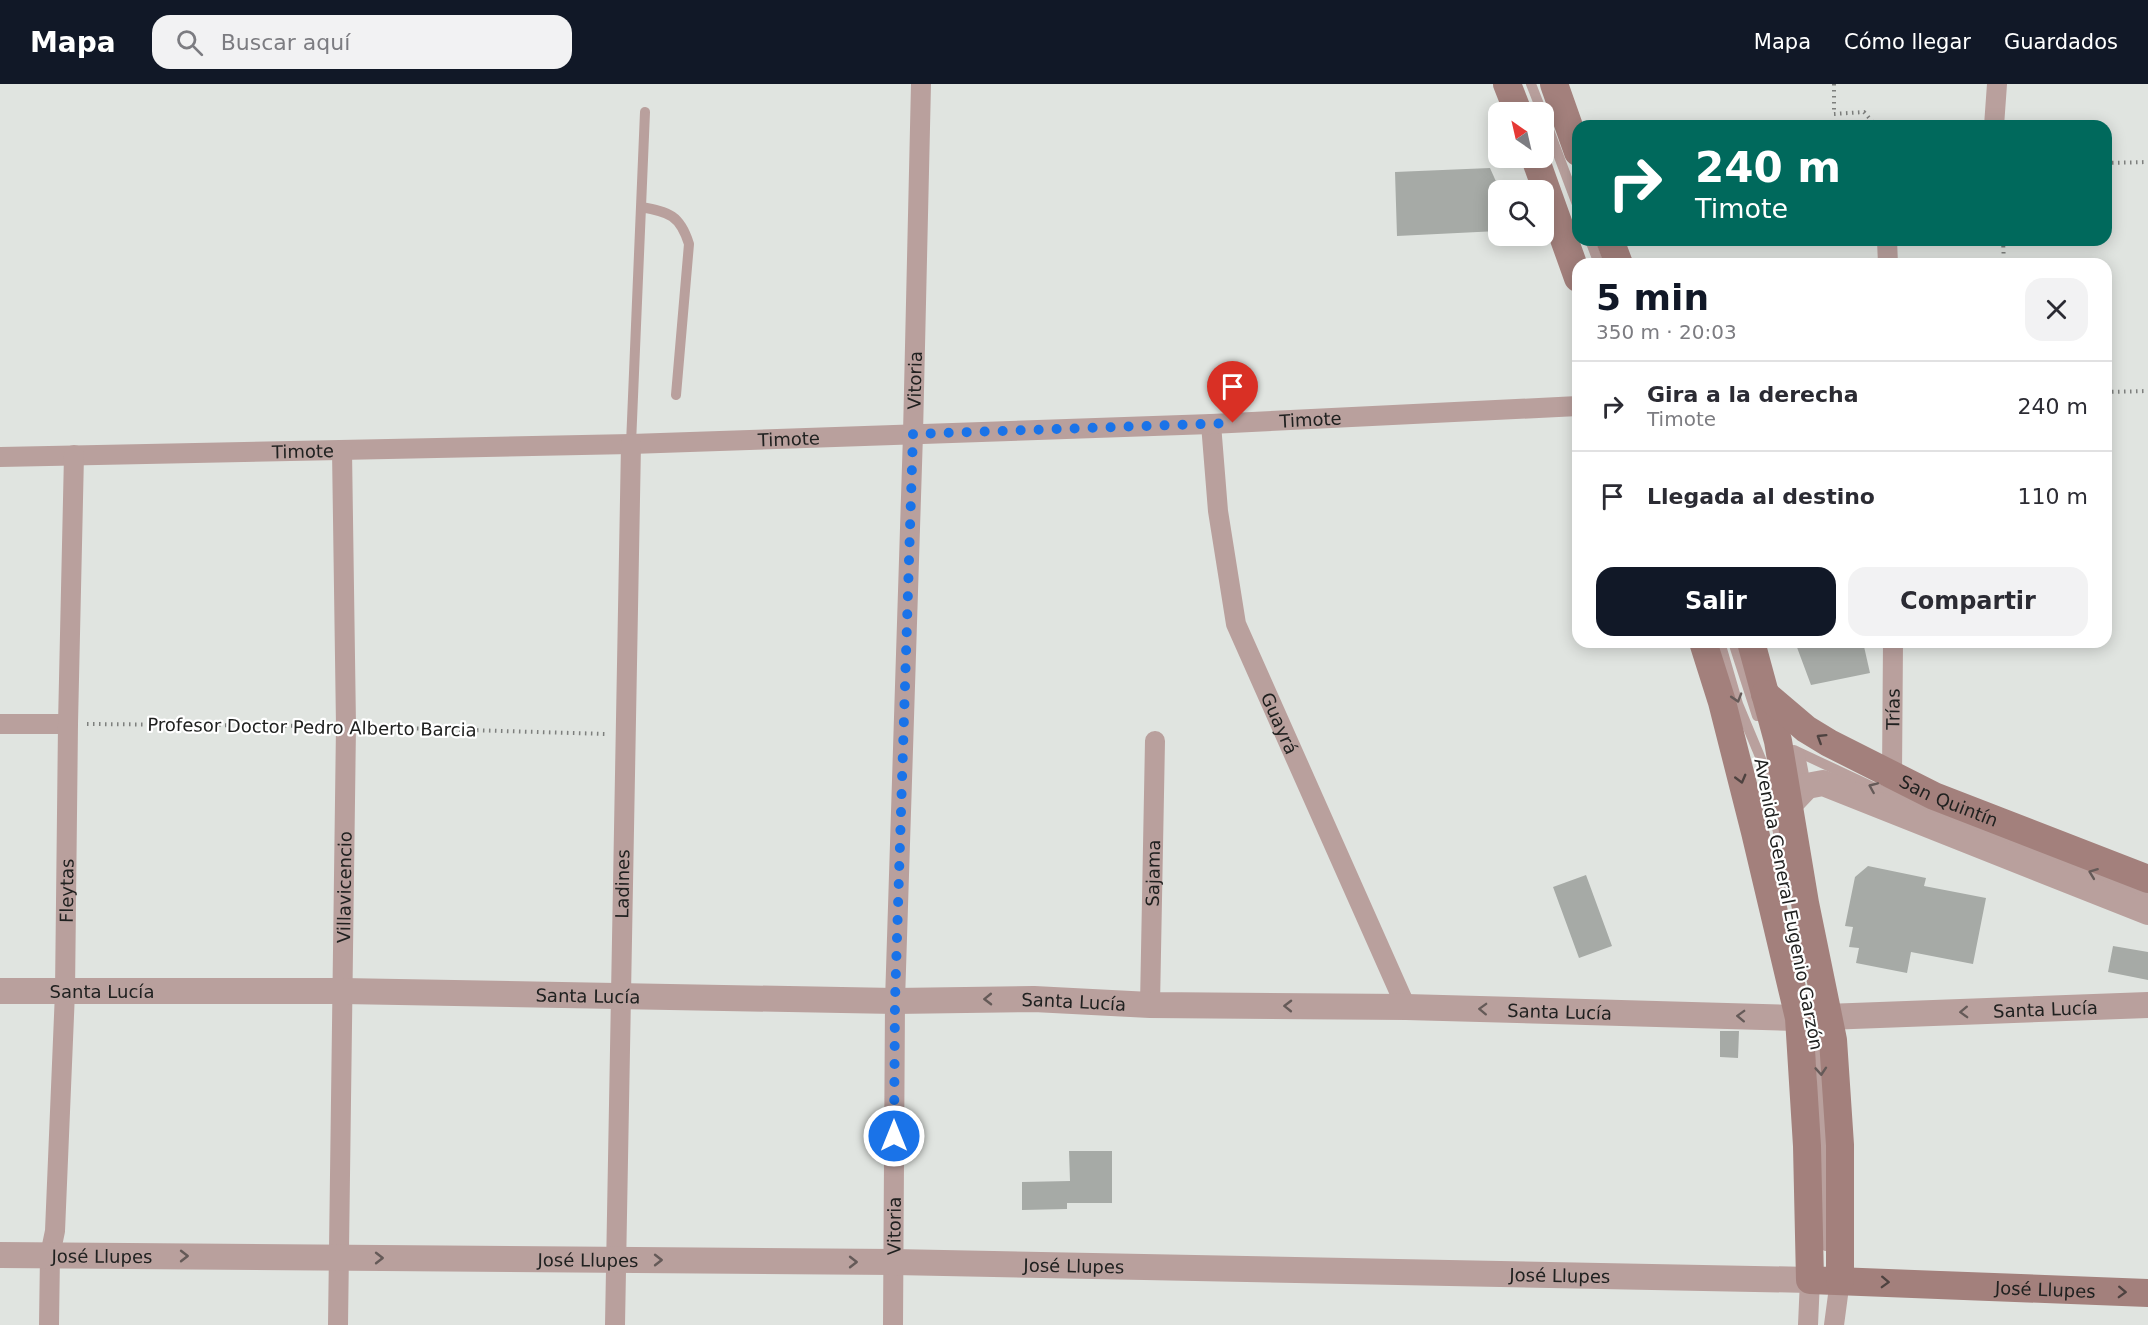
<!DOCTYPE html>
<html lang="es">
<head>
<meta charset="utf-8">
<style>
	body { margin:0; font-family:"DejaVu Sans",sans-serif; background:#f2f2f3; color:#2b2b33; height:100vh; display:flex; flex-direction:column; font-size:22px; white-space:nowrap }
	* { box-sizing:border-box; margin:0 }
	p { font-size:20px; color:#7c7c81 }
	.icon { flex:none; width:33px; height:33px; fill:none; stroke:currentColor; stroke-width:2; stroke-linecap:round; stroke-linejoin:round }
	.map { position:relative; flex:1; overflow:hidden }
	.side { position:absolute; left:1572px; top:174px; width:540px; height:390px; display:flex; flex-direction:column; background:#fff; border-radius:18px; box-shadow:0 3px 15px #0003 }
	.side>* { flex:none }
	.guide { position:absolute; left:1572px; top:36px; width:540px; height:126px; border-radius:18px; box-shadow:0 3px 15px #0003; background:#00695c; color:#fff; overflow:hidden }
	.needle { width:39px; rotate:326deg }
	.fabs { position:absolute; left:1488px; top:18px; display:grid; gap:12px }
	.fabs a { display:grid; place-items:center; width:66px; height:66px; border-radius:12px; background:#fff; box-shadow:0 3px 15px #0003; font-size:30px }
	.pin { position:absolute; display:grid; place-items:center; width:51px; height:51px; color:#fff; margin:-62px -26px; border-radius:50% 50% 50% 0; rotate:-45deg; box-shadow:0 0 6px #0007 }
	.pin .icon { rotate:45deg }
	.me { position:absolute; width:66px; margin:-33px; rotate:0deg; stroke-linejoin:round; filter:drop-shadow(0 0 4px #0008) }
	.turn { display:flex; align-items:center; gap:21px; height:126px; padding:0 24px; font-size:27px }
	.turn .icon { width:78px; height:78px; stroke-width:2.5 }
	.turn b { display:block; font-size:42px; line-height:51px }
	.round { display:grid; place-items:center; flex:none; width:63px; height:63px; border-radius:18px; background:#f2f2f3 }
	.headline { display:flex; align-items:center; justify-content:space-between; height:102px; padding:0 24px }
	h1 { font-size:36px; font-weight:800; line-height:45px; color:#111827 }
	.button { display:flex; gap:12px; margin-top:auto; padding:12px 24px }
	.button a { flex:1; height:69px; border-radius:18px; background:#111827; color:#fff; font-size:24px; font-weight:800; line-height:69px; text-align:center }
	.button a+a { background:#f2f2f3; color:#2b2b33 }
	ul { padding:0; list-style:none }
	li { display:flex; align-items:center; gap:18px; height:90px; padding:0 24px; border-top:2px solid #e1e1e2 }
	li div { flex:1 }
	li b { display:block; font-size:22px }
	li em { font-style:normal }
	header { display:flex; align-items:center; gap:36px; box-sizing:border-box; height:84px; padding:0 30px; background:#111827; color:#fff }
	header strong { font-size:28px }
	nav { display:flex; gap:33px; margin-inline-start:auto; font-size:21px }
	.search { width:420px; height:54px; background:#f2f2f3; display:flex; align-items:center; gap:15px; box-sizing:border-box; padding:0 21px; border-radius:18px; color:#7c7c81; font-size:22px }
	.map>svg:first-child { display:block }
</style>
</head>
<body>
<header>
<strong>Mapa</strong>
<div class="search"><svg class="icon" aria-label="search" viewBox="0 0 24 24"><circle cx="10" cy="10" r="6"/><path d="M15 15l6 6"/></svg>Buscar aquí</div>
<nav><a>Mapa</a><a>Cómo llegar</a><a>Guardados</a></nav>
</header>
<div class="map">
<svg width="2148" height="1241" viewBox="0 0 2148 1241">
	<rect width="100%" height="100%" fill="#e0e4e0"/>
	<path fill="#a6aaa6" d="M 1490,84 L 1498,102 L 1498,147 L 1397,152 L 1395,88 Z
		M 1795,558 L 1863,558 L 1870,589 L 1811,601 Z
		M 1868,782 L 1926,794 L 1924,802 L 1986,814 L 1973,880 L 1911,868 L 1907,889 L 1856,879 L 1859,864 L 1849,863 L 1853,843 L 1845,842 L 1855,793 Z
		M 1586,791 L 1612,862 L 1579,874 L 1553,803 Z
		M 2113,862 L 2148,868 L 2148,896 L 2108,888 Z
		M 1720,947 L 1739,947 L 1738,974 L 1720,973 Z
		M 1069,1067 L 1112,1067 L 1112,1119 L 1067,1119 L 1067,1125 L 1022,1126 L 1022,1098 L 1070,1097 Z"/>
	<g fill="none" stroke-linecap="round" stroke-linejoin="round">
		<path stroke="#7d7f7d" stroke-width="4" stroke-dasharray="1.5 4.5" stroke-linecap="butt" d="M 1834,0 L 1834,30 L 1864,28 L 1876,42
			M 2106,79 L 2148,78
			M 2003,156 L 2004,180
			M 2106,308 L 2148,307
			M 87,640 L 328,642
			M 363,643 L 607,650"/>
		<path stroke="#b9a09d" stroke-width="10" d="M 1531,0 L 1542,28
			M 1544,33 L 1578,123
			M 641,123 C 669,128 680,131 689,160 L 676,311
			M 1590,156 L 1599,180
			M 631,360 L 645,28
			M 1720,558 L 1738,620 L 1766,687 L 1789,805
			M 1733,558 L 1757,632
			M 1794,666 L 1873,703 L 2148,810
			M 1815,935 L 1821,985 L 1826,1162"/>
		<path stroke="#b9a09d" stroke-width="15" d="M 1790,669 L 1798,673 L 1802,694 L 1794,697 L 1790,695 L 1786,672 Z"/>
		<g stroke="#b9a09d" stroke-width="20">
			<path d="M 1994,42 L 1997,0"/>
			<path d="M 1887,156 L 1888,180"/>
			<path id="s1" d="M 1211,340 L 1218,427 L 1236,540 L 1406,923"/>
			<path id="s2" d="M 0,373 L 631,360 L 1211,340 L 1578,322"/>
			<path d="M 0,640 L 68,640"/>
			<path id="s3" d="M 1892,691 L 1893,558"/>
			<path id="s4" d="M 1150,921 L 1155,657"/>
			<path id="s5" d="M 49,1241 L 50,1171 L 55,1147 L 65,908 L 68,640 L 74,371"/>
			<path id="s6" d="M 338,1241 L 346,642 L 342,366"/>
			<path id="s7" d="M 615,1241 C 620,947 623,653 631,360"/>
			<path id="s8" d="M 893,1241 L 895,917 L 913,350 L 921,0"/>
			<path d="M 1808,1241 L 1810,1196"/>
			<path d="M 1834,1241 L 1840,1196"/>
		</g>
		<g stroke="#b9a09d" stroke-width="26">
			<path d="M 1788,722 L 1807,702 L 1823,699 L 2148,828"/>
			<path id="s9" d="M 0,907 L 343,907 L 895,917 L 1034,915 L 1150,921 L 1406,923 L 1799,934 L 2148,921"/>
			<path id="s10" d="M 0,1171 L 894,1178 L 1810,1196"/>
		</g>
		<g stroke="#a3807c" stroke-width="28">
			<path d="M 1507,0 L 1518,28"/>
			<path d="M 1554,0 L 1578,68"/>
			<path d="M 1535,74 L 1578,194"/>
			<path d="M 1610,156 L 1619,180"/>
			<path id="s11" d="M 1703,558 L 1722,618 L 1755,748 L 1799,934 L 1807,1062 L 1810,1196 L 2148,1209"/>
			<path d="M 1751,558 L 1778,657 L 1805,819 L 1833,956 L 1840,1061 L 1840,1196"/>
			<path id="s12" d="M 1765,610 L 1806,645 L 1829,659 L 1934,712 L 2148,795"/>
		</g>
	</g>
	<defs><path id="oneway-chevron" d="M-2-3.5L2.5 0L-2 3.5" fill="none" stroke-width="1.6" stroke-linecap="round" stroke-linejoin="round" transform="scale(1.5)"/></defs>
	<g stroke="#655a58">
		<use href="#oneway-chevron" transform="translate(1737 614) rotate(73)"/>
		<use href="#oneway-chevron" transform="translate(1873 703) rotate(-157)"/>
		<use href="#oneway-chevron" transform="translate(2093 789) rotate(-159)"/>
		<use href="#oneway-chevron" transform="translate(988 915) rotate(179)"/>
		<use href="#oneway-chevron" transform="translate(1288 922) rotate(-179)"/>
		<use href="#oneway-chevron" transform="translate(1483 925) rotate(-178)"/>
		<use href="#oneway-chevron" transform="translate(1964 928) rotate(178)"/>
		<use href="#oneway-chevron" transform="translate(1741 932) rotate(-178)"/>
		<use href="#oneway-chevron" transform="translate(1821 987) rotate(86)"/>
		<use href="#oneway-chevron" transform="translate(184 1172)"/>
		<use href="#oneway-chevron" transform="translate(379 1174)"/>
		<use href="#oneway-chevron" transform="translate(658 1176)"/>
		<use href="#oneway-chevron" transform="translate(853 1178)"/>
	</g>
	<g stroke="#4e4240">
		<use href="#oneway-chevron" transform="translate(1821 654) rotate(-148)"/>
		<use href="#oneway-chevron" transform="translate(1741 695) rotate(75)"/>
		<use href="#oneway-chevron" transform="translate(1885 1198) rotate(2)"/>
		<use href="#oneway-chevron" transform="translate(2122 1208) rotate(2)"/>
	</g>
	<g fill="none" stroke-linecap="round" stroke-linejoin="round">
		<path stroke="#1a73e8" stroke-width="10" stroke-dasharray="0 18" d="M 894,1052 L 895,917 L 913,350 L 1233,339"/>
	</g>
	<g text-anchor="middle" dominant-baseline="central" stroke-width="4.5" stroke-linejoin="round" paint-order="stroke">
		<g font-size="18" fill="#202120" stroke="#fff">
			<text stroke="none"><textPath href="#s8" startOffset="945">Vitoria</textPath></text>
			<text stroke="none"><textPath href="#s2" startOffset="1311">Timote</textPath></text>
			<text stroke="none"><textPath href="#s2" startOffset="789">Timote</textPath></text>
			<text stroke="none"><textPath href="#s2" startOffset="303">Timote</textPath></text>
			<text stroke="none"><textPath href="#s3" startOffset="66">Trías</textPath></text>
			<text stroke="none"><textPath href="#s1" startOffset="310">Guayrá</textPath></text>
			<text transform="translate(312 643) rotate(1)">Profesor Doctor Pedro Alberto Barcia</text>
			<text stroke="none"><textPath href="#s12" startOffset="214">San Quintín</textPath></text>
			<text stroke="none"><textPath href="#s4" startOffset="132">Sajama</textPath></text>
			<text stroke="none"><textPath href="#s7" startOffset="441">Ladines</textPath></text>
			<text stroke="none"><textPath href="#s6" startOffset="438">Villavicencio</textPath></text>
			<text stroke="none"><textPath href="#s5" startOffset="435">Fleytas</textPath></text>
			<text transform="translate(1789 820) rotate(79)">Avenida General Eugenio Garzón</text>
			<text stroke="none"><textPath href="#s9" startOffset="102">Santa Lucía</textPath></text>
			<text stroke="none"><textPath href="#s9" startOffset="588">Santa Lucía</textPath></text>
			<text stroke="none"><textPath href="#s9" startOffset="1074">Santa Lucía</textPath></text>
			<text stroke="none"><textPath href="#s9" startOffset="2046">Santa Lucía</textPath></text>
			<text stroke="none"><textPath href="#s9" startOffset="1560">Santa Lucía</textPath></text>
			<text stroke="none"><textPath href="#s8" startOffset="99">Vitoria</textPath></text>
			<text stroke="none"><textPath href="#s10" startOffset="102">José Llupes</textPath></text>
			<text stroke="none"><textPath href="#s10" startOffset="588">José Llupes</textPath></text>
			<text stroke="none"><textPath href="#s10" startOffset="1074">José Llupes</textPath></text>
			<text stroke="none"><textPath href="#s10" startOffset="1560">José Llupes</textPath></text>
			<text stroke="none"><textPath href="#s11" startOffset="886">José Llupes</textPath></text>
		</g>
	</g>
</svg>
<div class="fabs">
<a><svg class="needle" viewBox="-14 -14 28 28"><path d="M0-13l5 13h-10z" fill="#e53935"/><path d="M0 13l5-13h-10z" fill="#7c7c81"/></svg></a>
<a><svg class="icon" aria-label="search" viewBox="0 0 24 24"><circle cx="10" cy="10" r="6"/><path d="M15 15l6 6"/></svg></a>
</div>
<div class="pin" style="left:1233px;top:339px;background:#d93025"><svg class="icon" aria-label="arrive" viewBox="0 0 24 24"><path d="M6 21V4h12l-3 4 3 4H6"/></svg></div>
<svg class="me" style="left:894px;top:1052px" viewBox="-20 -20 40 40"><circle r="17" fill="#1a73e8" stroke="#fff" stroke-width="3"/><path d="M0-11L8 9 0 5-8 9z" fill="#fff"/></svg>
<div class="guide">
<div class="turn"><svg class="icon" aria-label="right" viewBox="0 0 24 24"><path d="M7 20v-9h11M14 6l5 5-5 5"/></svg><div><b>240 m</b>Timote</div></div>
</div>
<section class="side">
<div class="headline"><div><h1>5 min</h1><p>350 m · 20:03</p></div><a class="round"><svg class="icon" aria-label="close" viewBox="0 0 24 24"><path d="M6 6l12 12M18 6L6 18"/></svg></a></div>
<ul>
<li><svg class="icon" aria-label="right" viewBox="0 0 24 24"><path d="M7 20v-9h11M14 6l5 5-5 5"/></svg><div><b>Gira a la derecha</b><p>Timote</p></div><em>240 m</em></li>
<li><svg class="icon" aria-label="arrive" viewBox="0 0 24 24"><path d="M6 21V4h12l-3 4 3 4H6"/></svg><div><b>Llegada al destino</b></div><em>110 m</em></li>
</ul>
<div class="button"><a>Salir</a><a>Compartir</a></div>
</section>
</div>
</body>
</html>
